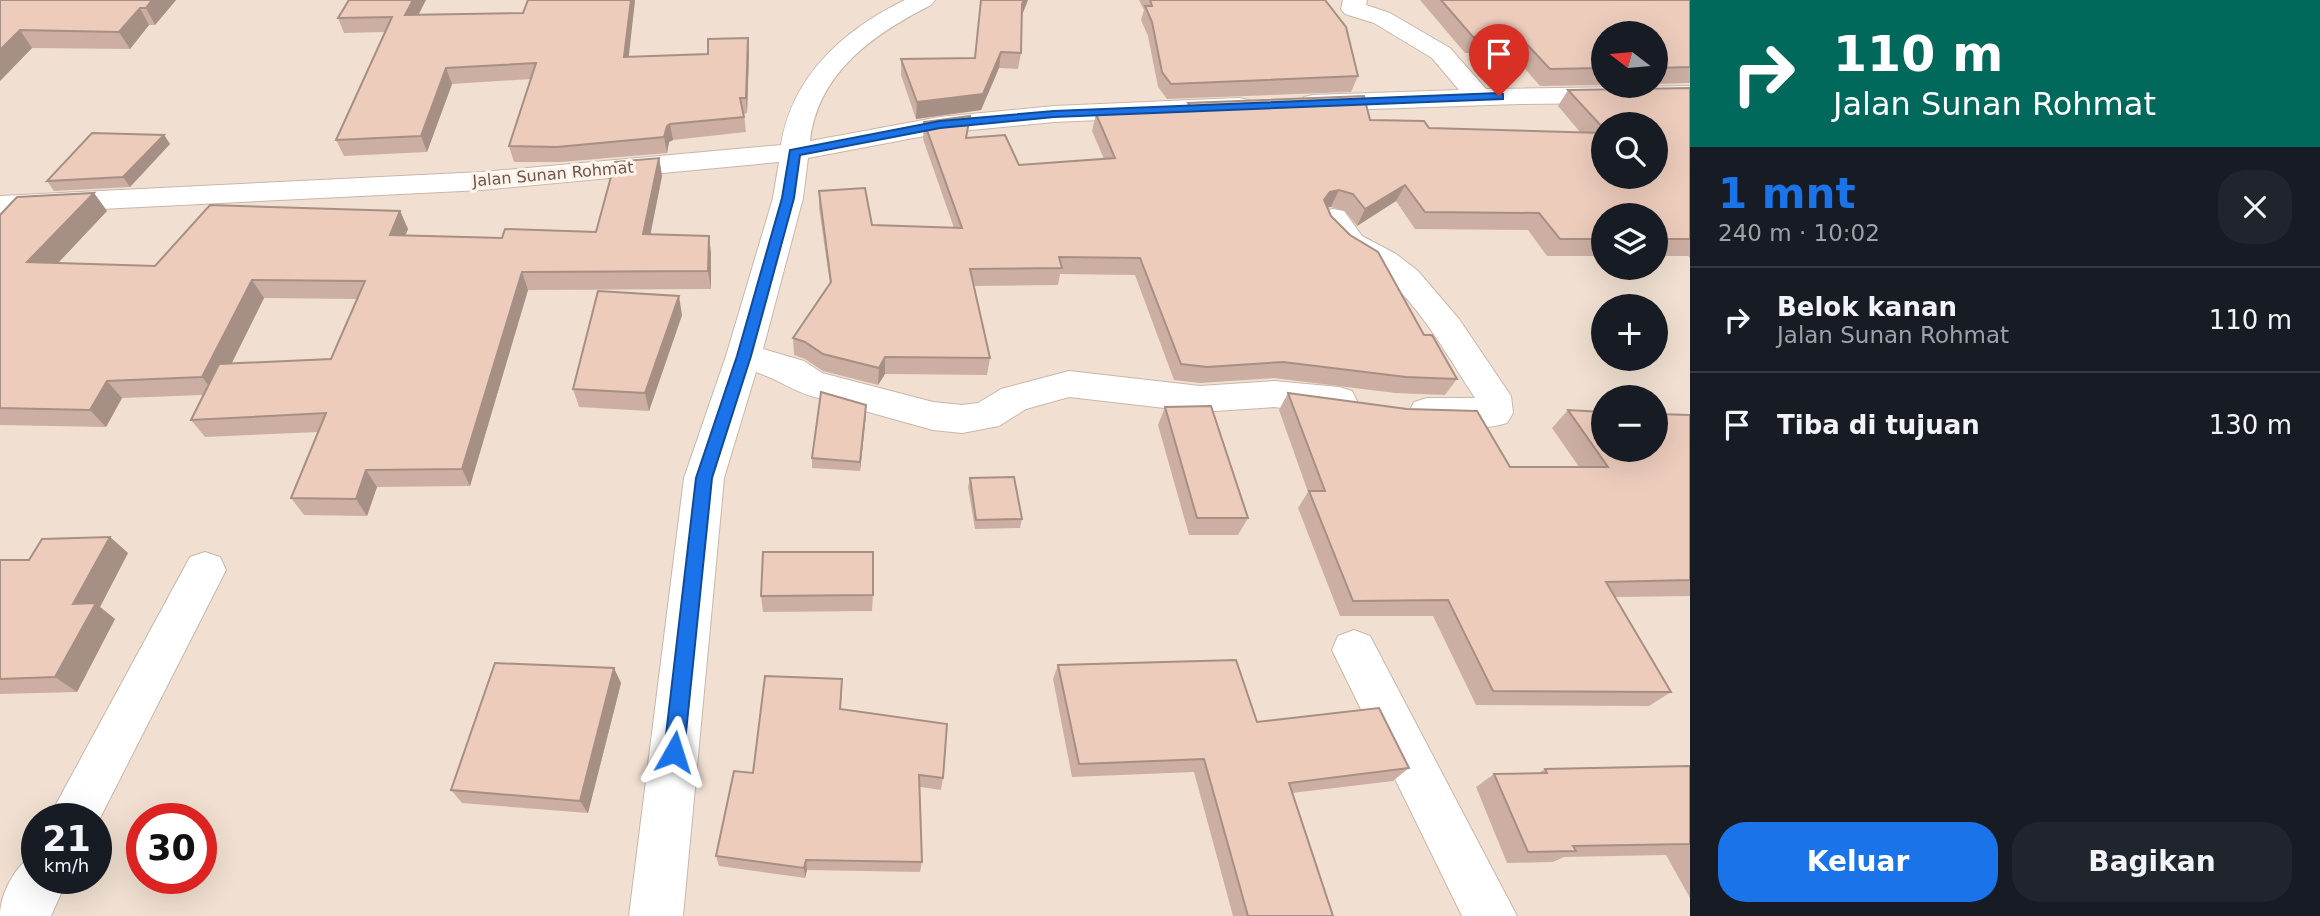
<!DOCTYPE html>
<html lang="id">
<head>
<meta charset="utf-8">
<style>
	body { margin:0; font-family:"DejaVu Sans",sans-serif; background:#20242c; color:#f1f3f6; height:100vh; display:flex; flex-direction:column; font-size:26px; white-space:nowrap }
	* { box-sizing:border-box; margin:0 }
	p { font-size:23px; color:#9ea1a6 }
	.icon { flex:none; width:38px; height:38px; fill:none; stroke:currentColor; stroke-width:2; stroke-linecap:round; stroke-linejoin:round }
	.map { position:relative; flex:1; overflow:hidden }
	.panel { display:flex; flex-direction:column; background:#171b24; width:630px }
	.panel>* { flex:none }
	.top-card { background:#00695c; color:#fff; overflow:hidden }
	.needle { width:46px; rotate:286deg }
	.controls { position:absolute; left:1591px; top:21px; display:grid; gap:14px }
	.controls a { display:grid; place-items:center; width:77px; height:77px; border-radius:50%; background:#171b24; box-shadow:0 7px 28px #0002; font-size:35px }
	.speed { position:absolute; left:21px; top:803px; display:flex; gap:14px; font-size:35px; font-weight:700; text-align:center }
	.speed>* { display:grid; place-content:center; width:91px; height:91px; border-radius:50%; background:#171b24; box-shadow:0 7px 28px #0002; line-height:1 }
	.speed small { font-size:18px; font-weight:400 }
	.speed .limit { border:10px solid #d22; background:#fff; color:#111 }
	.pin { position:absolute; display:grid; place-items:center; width:60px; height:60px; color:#fff; margin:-72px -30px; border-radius:50% 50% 50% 0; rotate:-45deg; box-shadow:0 0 7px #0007 }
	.pin .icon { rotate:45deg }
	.me { position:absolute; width:77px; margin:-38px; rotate:6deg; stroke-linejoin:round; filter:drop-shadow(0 0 5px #0008) }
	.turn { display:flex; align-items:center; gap:24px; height:147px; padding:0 28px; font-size:32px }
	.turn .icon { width:91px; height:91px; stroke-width:2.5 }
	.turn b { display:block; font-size:49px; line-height:60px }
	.round { display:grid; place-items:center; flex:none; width:74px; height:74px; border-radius:28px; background:#20242c }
	.headline { display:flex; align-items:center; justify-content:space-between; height:119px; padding:0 28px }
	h1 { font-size:42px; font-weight:600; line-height:52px; color:#1a73e8 }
	.action { display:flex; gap:14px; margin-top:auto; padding:14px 28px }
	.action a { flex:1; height:80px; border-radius:28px; background:#1a73e8; color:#fff; font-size:28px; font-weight:600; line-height:80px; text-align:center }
	.action a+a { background:#20242c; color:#f1f3f6 }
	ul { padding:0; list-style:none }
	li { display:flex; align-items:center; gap:21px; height:105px; padding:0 28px; border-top:2px solid #363941 }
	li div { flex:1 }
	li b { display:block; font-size:26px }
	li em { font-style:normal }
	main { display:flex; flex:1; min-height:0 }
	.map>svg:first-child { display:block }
</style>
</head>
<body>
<main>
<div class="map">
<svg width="1690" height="916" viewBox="0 0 1690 916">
	<rect width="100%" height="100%" fill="#faefe2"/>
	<path fill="#f1e0d1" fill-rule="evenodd" d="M 0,0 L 1690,0 L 1690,916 L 0,916 ZM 1603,33 L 1656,33 L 1656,86 L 1603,86 ZM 1603,124 L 1656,124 L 1656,177 L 1603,177 ZM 1603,215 L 1656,215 L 1656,268 L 1603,268 ZM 1603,306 L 1656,306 L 1656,359 L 1603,359 ZM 1603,397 L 1656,397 L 1656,450 L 1603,450 ZM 37,819 L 96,819 L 96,878 L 37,878 ZM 142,819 L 201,819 L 201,878 L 142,878 Z"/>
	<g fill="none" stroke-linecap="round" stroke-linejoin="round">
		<defs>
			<path id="minor" d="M 905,0 L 935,0 L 931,5 C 874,34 818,72 810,141 L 940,117 L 1054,106 L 1239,98 L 1249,100 L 1252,106 L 1249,112 L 1239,114 L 1054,122 L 940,133 L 808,158 L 803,198 L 763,349 L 804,361 L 822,373 L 933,402 L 962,405 L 978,403 L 1001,389 L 1069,371 L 1200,386 L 1274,381 L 1339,387 L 1352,391 L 1357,401 L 1352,411 L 1339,415 L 1274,407 L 1200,412 L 1069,397 L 1026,409 L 999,426 L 962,433 L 933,430 L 811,396 C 792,390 777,379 756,372 L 724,478 L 683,916 L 629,916 L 684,478 L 726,356 L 773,198 L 779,162 L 482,190 L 0,214 L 0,196 L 482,172 L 781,145 C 792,75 845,29 905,0 Z
				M 1343,0 L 1367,0 L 1366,5 L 1390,13 L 1450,48 L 1486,89 L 1690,86 L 1690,102 L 1519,104 L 1313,111 L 1304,109 L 1300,103 L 1304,97 L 1313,95 L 1459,90 L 1432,58 L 1374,23 L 1345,14 L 1341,9 Z
				M 1333,209 L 1344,211 L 1362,236 L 1396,254 L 1418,271 L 1459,319 L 1511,396 L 1513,413 L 1507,423 C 1481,431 1440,430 1414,422 L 1409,412 L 1414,402 L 1427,398 L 1475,398 C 1450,360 1428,320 1397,288 C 1368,257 1337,260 1318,218 L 1322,211 Z
				M 205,552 L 220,557 L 226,570 L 96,826 L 96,819 L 48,819 L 190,557 Z
				M 1354,630 L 1370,636 L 1517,916 L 1462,916 L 1332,650 L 1338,636 Z
				M 37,854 L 37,878 L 68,878 L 51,916 L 0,916 C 0,894 16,862 37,854 Z"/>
		</defs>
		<use href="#minor" stroke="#c9b6aa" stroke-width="2"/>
		<use href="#minor" fill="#fff" fill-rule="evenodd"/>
	</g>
	<path fill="#ccafa2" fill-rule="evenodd" d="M 0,0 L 176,0 L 155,25 L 149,25 L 130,49 L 32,48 L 0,81 Z
		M 528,0 L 635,0 L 628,57 L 708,54 L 748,38 L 749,53 L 747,113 L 744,114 L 746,132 L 673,140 L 669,142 L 667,153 L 561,162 L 514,162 L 509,146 L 531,79 L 452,84 L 427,152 L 344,156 L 336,140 L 385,32 L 344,33 L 338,18 L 419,14 L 523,13 Z
		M 981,0 L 1028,0 L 1022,15 L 1021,53 L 1018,69 L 999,68 L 981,110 L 916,119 L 901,75 L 901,59 L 975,58 Z
		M 1139,0 L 1325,0 L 1358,76 L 1351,92 L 1167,99 L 1158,87 L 1148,36 L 1141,20 L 1144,10 Z
		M 1420,0 L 1690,0 L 1690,83 L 1656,84 L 1656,33 L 1603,33 L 1603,85 L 1540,86 L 1511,53 L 1465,53 Z
		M 1690,88 L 1690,258 L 1688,256 L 1656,256 L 1656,215 L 1603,215 L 1603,256 L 1547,256 L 1528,230 L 1415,229 L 1396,201 L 1357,226 L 1345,211 L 1331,207 L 1327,207 L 1331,216 L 1457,379 L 1445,395 L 1395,393 L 1274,378 L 1200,383 L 1174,380 L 1135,275 L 1060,274 L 1058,285 L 974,286 L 990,358 L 987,375 L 885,374 L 878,385 L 823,371 L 805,359 L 794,355 L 793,338 L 830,284 L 819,208 L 819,191 L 872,225 L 954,228 L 923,139 L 924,122 L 967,138 L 1019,165 L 1104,159 L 1092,131 L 1096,114 L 1186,110 L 1188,103 L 1370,120 L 1429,128 L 1580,132 L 1558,106 L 1568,90 ZM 1603,124 L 1656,177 L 1603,177 Z
		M 164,135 L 170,144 L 130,187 L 54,191 L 47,181 Z
		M 659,158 L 662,176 L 650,234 L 709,236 L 711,254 L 711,289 L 528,290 L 470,486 L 377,487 L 367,516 L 304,515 L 291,498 L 319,432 L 205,437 L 191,420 L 203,395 L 122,398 L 106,427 L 0,425 L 0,215 L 94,193 L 107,211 L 58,263 L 155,266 L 400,211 L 408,229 L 405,235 L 502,238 L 596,232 ZM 264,298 L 357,299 L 331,359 L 231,364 Z
		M 682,315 L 649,411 L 579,407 L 573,389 Z
		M 1288,393 L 1510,467 L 1579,467 L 1552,428 L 1568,410 L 1690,415 L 1690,596 L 1615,597 L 1671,692 L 1649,706 L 1476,705 L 1433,616 L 1340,616 L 1298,508 L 1308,492 L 1279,410 Z
		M 1165,407 L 1248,518 L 1238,535 L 1189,535 L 1158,425 Z
		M 866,414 L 860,471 L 812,468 L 812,458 Z
		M 970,478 L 1022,519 L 1020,528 L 975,529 L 968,487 Z
		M 110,537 L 128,553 L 100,607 L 115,619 L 77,692 L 0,694 L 0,560 L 29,560 Z
		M 873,595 L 872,611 L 763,612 L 761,596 Z
		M 1058,665 L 1409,768 L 1393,781 L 1292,793 L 1333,916 L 1233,916 L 1194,772 L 1072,777 L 1053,679 Z
		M 842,679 L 841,709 L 943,778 L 941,790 L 920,787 L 922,862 L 920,872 L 807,870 L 805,878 L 719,866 L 716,856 L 753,773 Z
		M 621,683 L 588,813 L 462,803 L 451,790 Z
		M 1690,766 L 1690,898 L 1666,855 L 1564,857 L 1553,862 L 1507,863 L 1476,787 L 1494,774 L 1537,774 L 1545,769 Z"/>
	<path fill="#a68f84" d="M 152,0 L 176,0 L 155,25 L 146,8 Z
		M 413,0 L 426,0 L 411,30 L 405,15 Z
		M 631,0 L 635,0 L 627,73 L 624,57 Z
		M 1024,0 L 1028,0 L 1020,20 L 1022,4 Z
		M 140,8 L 149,25 L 130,49 L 119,32 Z
		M 20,30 L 32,48 L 0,81 L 0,50 Z
		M 748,38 L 749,53 L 747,113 L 746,98 Z
		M 1001,52 L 999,68 L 981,110 L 916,119 L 917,102 Z
		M 446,68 L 452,84 L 427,152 L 421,136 Z
		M 670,124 L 673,140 L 669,142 L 667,153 L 664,137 L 667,126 Z
		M 164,135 L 170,144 L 130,187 L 123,177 Z
		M 659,158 L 662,176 L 647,252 L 643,234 Z
		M 1405,185 L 1396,201 L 1357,226 L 1365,209 Z
		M 1339,190 L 1331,207 L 1322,208 L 1324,200 L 1330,192 Z
		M 94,193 L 107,211 L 42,280 L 27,262 Z
		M 400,211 L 408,229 L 398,253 L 390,235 Z
		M 709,236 L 711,254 L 711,289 L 708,271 Z
		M 522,272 L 528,290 L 470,486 L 462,469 Z
		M 252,280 L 264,298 L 216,395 L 202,377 Z
		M 679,296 L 682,315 L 649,411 L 645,393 Z
		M 885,357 L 885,374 L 878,385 L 879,368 Z
		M 107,381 L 122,398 L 106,427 L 90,410 Z
		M 866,405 L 866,414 L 860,471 L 860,462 Z
		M 366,470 L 377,487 L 367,516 L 356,499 Z
		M 110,537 L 128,553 L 100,607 L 115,619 L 77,692 L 55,677 L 73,604 Z
		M 614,668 L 621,683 L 588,813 L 580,801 Z
		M 806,860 L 807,870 L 805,878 L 804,868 Z"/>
	<path fill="#edccbc" stroke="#a68f84" stroke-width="2" d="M 0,0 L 152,0 L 146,8 L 140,8 L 119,32 L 20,30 L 0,50 Z
		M 349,0 L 413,0 L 405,15 L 523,13 L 528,0 L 631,0 L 624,57 L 708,54 L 708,39 L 748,38 L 746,98 L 740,98 L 744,117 L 670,124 L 667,126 L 664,137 L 557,147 L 509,146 L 536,63 L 446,68 L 421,136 L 336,140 L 392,17 L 338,18 Z
		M 981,0 L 1024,0 L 1022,4 L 1021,53 L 1001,52 L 983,94 L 917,102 L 901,59 L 975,58 Z
		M 1150,0 L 1325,0 L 1346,27 L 1358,76 L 1171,84 L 1162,72 L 1152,22 L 1145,6 L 1152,6 Z
		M 1441,0 L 1690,0 L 1690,67 L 1656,68 L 1656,33 L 1603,33 L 1603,68 L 1550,69 L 1520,37 L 1473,37 Z
		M 1690,88 L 1690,239 L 1656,239 L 1656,215 L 1603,215 L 1603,239 L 1560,239 L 1539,213 L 1425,212 L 1405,185 L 1365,209 L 1353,194 L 1339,190 L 1330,192 L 1324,200 L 1331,216 L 1350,235 L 1378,252 L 1424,335 L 1432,335 L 1457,379 L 1406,377 L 1283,362 L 1207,367 L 1181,364 L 1140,258 L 1059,257 L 1062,268 L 970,269 L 990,358 L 885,357 L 879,368 L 823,354 L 805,342 L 793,338 L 831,282 L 819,191 L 865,188 L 872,225 L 962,228 L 924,122 L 970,116 L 966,138 L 1005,135 L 1019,165 L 1115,158 L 1096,114 L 1193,110 L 1188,103 L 1364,96 L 1370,120 L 1424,121 L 1429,128 L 1603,133 L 1603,177 L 1656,177 L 1656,124 L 1603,124 L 1603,128 L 1568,90 Z
		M 92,133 L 164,135 L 123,177 L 47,181 Z
		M 659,158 L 643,234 L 709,236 L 708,271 L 522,272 L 462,469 L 366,470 L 356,499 L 291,498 L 326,413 L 191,420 L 219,364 L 331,359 L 365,281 L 252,280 L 202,377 L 107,381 L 90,410 L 0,408 L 0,215 L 17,197 L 94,193 L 27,262 L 155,266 L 210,205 L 400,211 L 390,235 L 502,238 L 505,229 L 596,232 L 615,162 Z
		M 598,291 L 679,296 L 645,393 L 573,389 Z
		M 821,392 L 866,405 L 860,462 L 812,458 Z
		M 1288,393 L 1407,409 L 1477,411 L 1510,467 L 1608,467 L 1568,410 L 1603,412 L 1603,450 L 1656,450 L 1656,414 L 1690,415 L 1690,580 L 1606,582 L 1671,692 L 1493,691 L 1448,600 L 1353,601 L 1309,491 L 1325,491 Z
		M 1211,406 L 1248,518 L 1197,518 L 1165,407 Z
		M 1014,477 L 1022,519 L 976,520 L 970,478 Z
		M 110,537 L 73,604 L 96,603 L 55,677 L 0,679 L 0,560 L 29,560 L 42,539 Z
		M 763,552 L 873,552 L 873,595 L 761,596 Z
		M 1236,660 L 1257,722 L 1379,708 L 1409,768 L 1289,783 L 1333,916 L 1248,916 L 1204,759 L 1079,764 L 1058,665 Z
		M 495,663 L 614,668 L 580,801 L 451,790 Z
		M 765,676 L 842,679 L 840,709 L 947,724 L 943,778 L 919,775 L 922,862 L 806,860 L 804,868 L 716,856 L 734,771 L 753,773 Z
		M 1690,766 L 1690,844 L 1573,846 L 1576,851 L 1528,852 L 1494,774 L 1547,773 L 1545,769 Z"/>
	<path fill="#1a73e8" stroke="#114b97" stroke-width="2" d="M 1499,93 L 1503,94 L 1503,99 L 1054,117 L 940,128 L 800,155 L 794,198 L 751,356 L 712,478 L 684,752 L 681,759 L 674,761 L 667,759 L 664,752 L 696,478 L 737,356 L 782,198 L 790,150 L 940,121 L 1054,111 Z"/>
	<g text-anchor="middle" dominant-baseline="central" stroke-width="6" stroke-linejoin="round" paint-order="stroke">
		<g font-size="16" fill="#6f554b" stroke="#fdf3e8">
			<text transform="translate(553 174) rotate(-5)">Jalan Sunan Rohmat</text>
		</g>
	</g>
</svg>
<div class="controls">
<a><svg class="needle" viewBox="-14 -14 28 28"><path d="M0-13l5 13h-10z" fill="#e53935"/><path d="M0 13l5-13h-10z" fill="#9ea1a6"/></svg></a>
<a><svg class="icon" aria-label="search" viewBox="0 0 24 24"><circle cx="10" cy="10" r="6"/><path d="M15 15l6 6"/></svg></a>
<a><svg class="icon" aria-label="layers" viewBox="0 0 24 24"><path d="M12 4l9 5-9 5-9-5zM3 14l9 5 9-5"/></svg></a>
<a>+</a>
<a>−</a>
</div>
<div class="speed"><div>21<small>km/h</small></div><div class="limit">30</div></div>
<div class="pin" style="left:1499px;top:96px;background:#d93025"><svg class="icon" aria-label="arrive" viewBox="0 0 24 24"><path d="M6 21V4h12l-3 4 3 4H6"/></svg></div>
<svg class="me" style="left:674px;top:752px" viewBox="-20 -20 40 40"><path d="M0-17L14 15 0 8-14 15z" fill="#1a73e8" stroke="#fff" stroke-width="4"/></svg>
</div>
<section class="panel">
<div class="top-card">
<div class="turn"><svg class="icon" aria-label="right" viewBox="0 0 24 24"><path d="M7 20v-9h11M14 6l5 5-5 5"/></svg><div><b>110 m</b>Jalan Sunan Rohmat</div></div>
</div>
<div class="headline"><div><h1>1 mnt</h1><p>240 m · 10:02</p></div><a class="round"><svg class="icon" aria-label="close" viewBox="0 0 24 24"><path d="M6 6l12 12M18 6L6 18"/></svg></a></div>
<ul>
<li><svg class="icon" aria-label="right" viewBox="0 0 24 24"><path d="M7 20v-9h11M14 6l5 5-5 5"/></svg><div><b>Belok kanan</b><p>Jalan Sunan Rohmat</p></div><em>110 m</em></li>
<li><svg class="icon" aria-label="arrive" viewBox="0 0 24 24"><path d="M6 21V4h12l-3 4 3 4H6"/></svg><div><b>Tiba di tujuan</b></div><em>130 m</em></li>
</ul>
<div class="action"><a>Keluar</a><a>Bagikan</a></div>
</section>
</main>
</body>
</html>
